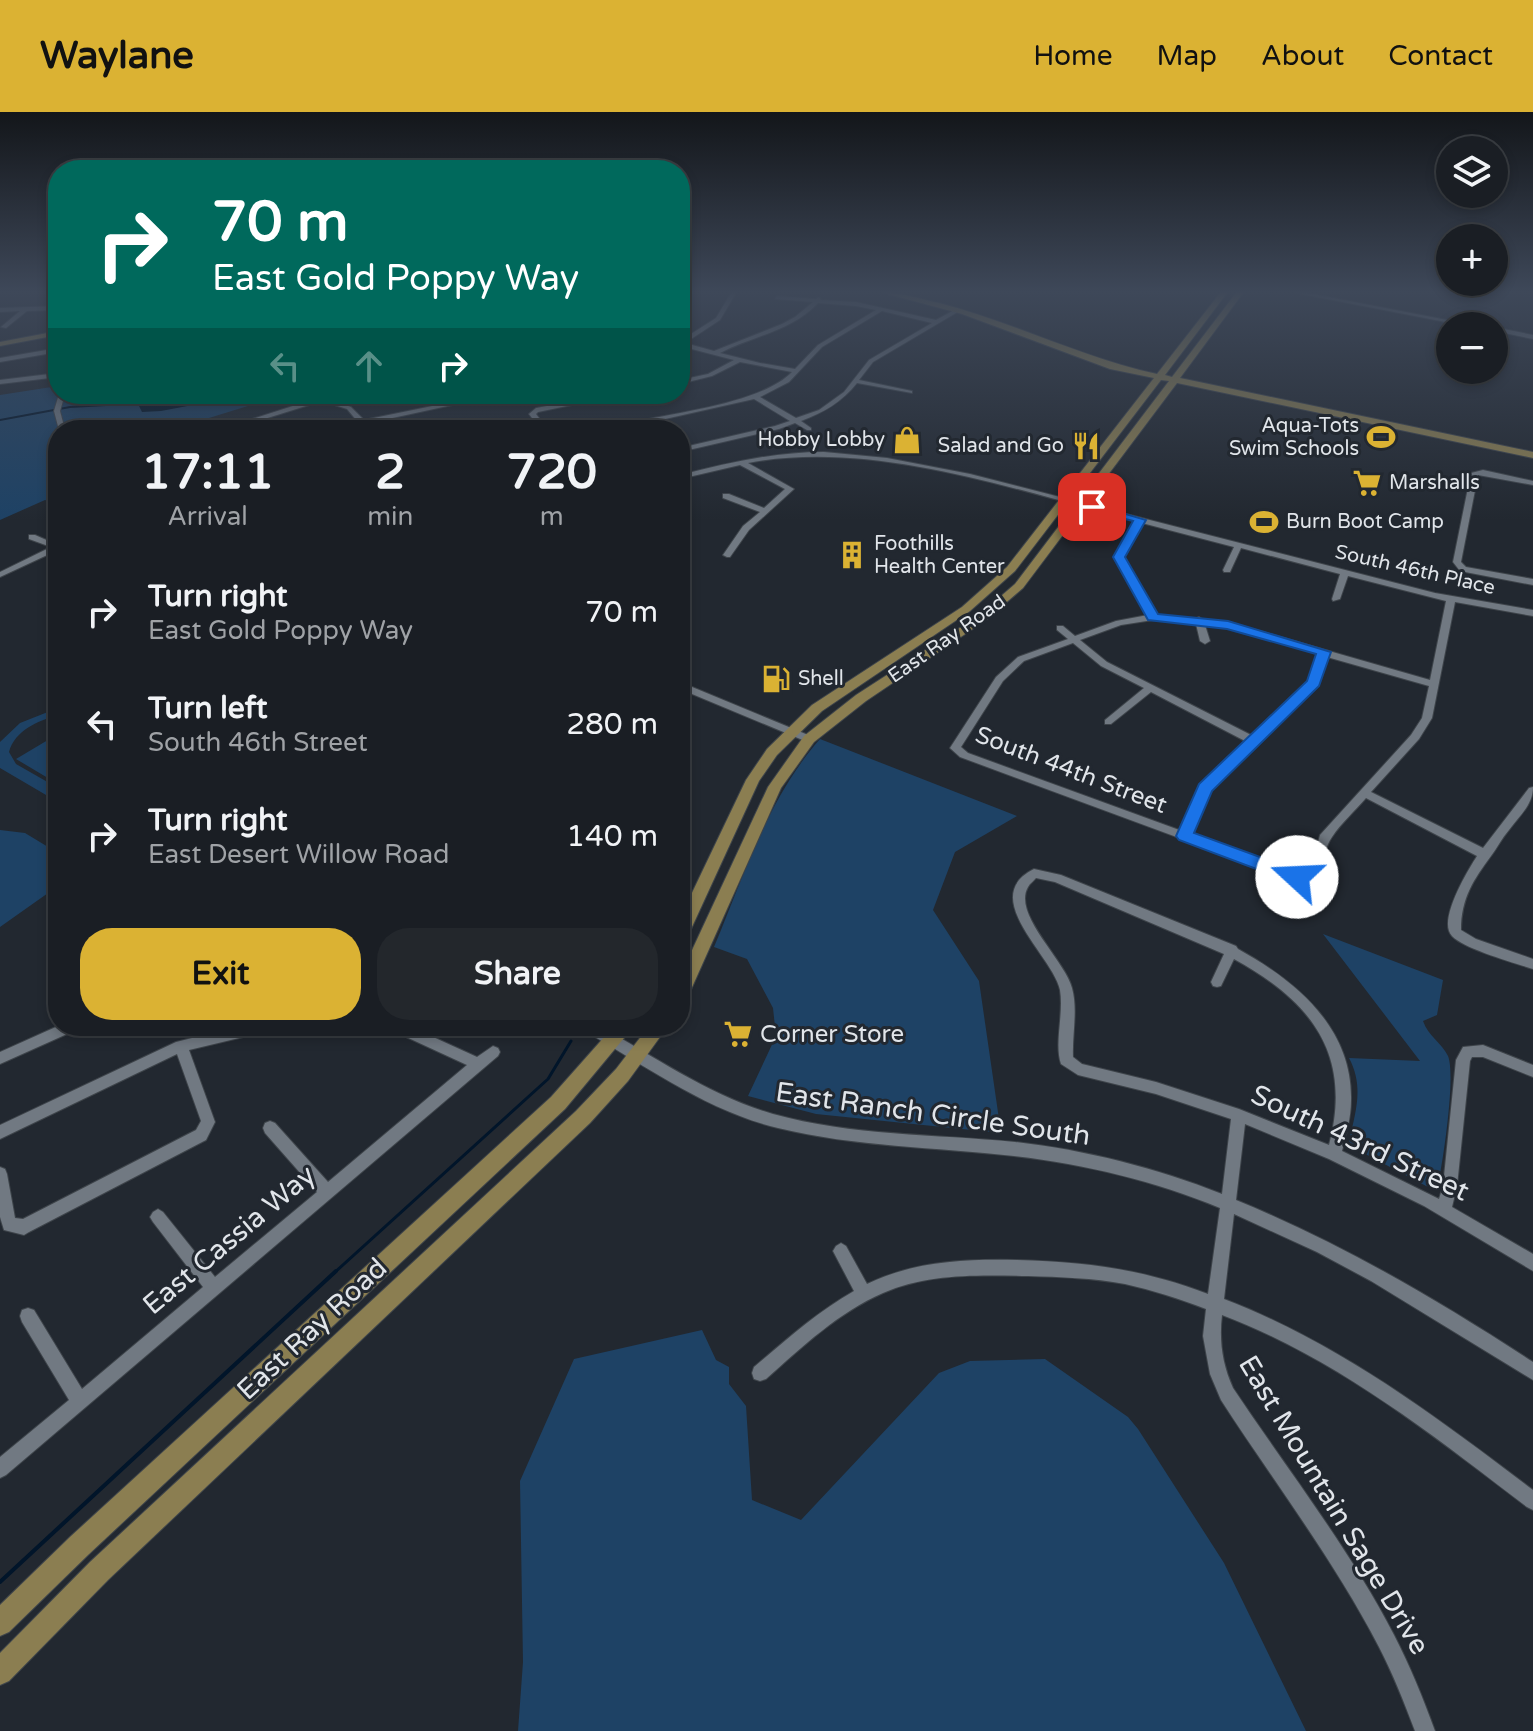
<!DOCTYPE html>
<html lang="en">
<head>
<meta charset="utf-8">
<style>
	body { margin:0; font-family:"Varela Round",sans-serif; background:#23272c; color:#f1f3f6; height:100vh; display:flex; flex-direction:column; font-size:30px; white-space:nowrap }
	* { box-sizing:border-box; margin:0 }
	p { font-size:26px; color:#9fa2a6 }
	.icon { flex:none; width:44px; height:44px; fill:none; stroke:currentColor; stroke-width:2; stroke-linecap:round; stroke-linejoin:round }
	.map { position:relative; flex:1; overflow:hidden }
	.details { position:absolute; left:48px; top:308px; width:642px; height:616px; display:flex; flex-direction:column; background:#1a1e24; border-radius:32px; box-shadow:0 4px 12px #0003,0 0 0 2px #383c41 }
	.details>* { flex:none }
	.top-card { position:absolute; left:48px; top:48px; width:642px; height:244px; border-radius:32px; box-shadow:0 4px 12px #0003,0 0 0 2px #383c41; background:#00695c; color:#fff; overflow:hidden }
	.buttons { position:absolute; left:1436px; top:24px; display:grid; gap:16px }
	.buttons a { display:grid; place-items:center; width:72px; height:72px; border-radius:50%; background:#1a1e24; box-shadow:0 4px 12px #0003,0 0 0 2px #383c41; font-size:40px }
	.pin { position:absolute; display:grid; place-items:center; width:68px; height:68px; color:#fff; margin:-34px; border-radius:16px; box-shadow:0 4px 12px #0006 }
	.me { position:absolute; width:88px; margin:-44px; rotate:290deg; stroke-linejoin:round; filter:drop-shadow(0 0 6px #0008) }
	.turn { display:flex; align-items:center; gap:28px; height:168px; padding:0 32px; font-size:36px }
	.turn .icon { width:104px; height:104px; stroke-width:2.5 }
	.turn b { display:block; font-size:56px; line-height:68px }
	.lanes { display:flex; align-items:center; height:76px; padding:0 32px; background:#0003; justify-content:center; gap:40px; direction:ltr }
	.lanes .off { opacity:.35 }
	.eta { display:flex; justify-content:space-evenly; align-items:center; height:136px; text-align:center }
	.eta b { font-size:48px; font-weight:700; line-height:56px }
	.cta { display:flex; gap:16px; margin-top:auto; padding:16px 32px }
	.cta a { flex:1; height:92px; border-radius:32px; background:#dbb233; color:#111; font-size:32px; font-weight:700; line-height:92px; text-align:center }
	.cta a+a { background:#23272c; color:#f1f3f6 }
	ul { padding:0; list-style:none }
	li { display:flex; align-items:center; gap:24px; height:112px; padding:0 32px }
	li div { flex:1 }
	li b { display:block; font-size:30px }
	li em { font-style:normal }
	header { display:flex; align-items:center; gap:48px; box-sizing:border-box; height:112px; padding:0 40px; background:#dbb233; color:#111 }
	header strong { font-size:38px }
	nav { display:flex; gap:44px; margin-inline-start:auto; font-size:28px }
	.map>svg:first-child { display:block }
</style>
</head>
<body>
<header>
<strong>Waylane</strong>
<nav><a>Home</a><a>Map</a><a>About</a><a>Contact</a></nav>
</header>
<div class="map">
<svg width="1533" height="1619" viewBox="0 0 1533 1619">
	<rect width="100%" height="100%" fill="#222830"/>
	<path fill="#1e4265" d="M 58,274 L 58,282 L 287,282 L 170,318 L 58,318 L 58,386 L 50,390 L 45,388 L 0,408 L 0,283 Z
		M 58,596 L 58,603 C 38,609 15,618 9,640 L 16,652 L 58,676 L 58,690 L 0,656 L 0,630 L 20,611 Z
		M 58,622 L 58,672 L 16,647 Z
		M 820,627 L 1017,704 L 955,740 L 933,798 L 979,869 L 1001,1021 L 816,1002 L 748,984 L 776,924 L 773,896 L 747,847 L 714,835 C 744,763 768,686 820,627 Z
		M 0,718 L 25,721 L 58,741 L 58,774 L 0,815 Z
		M 1323,822 L 1443,868 L 1437,903 L 1423,909 C 1428,924 1442,931 1448,944 C 1456,964 1443,1049 1438,1073 L 1428,1075 L 1352,1035 L 1349,1029 C 1356,999 1364,974 1349,946 L 1420,949 Z
		M 702,1218 L 716,1248 L 729,1255 L 729,1272 L 746,1294 L 752,1388 L 801,1408 L 939,1261 L 970,1249 L 1045,1247 L 1128,1305 L 1138,1317 L 1224,1451 L 1306,1619 L 518,1619 L 523,1550 L 520,1369 L 574,1247 Z"/>
	<path fill="#01152a" d="M 151,282 L 251,282 L 161,299 L 142,300 L 139,294 Z"/>
	<g fill="none" stroke-linecap="round" stroke-linejoin="round">
		<path stroke="#01152a" stroke-width="2" d="M 0,308 L 70,295 L 143,291"/>
		<path stroke="#01152a" stroke-width="3" d="M 334,1161 L 548,967 L 571,929"/>
		<path stroke="#01152a" stroke-width="4" d="M 0,1470 L 336,1159"/>
		<defs>
			<path id="minor" d="M 731,181 L 736,181 L 720,208 L 685,231 L 714,239 L 782,212 L 795,205 L 813,190 L 775,187 L 777,184 L 816,187 L 819,185 L 821,188 L 856,190 L 936,208 L 956,197 L 961,198 L 873,250 L 859,268 L 912,279 L 912,281 L 857,271 C 842,290 823,301 801,309 L 811,316 L 811,318 L 807,318 L 795,311 L 779,317 L 680,340 L 680,336 L 775,314 L 790,309 L 754,287 L 616,318 L 604,318 C 614,313 628,312 639,309 C 681,300 763,290 792,260 L 740,250 L 712,264 L 680,272 L 680,268 L 708,262 L 734,248 L 680,234 L 680,229 L 716,206 ZM 818,191 L 856,194 L 876,198 L 818,233 L 795,257 L 760,251 L 720,241 C 753,224 792,219 818,191 ZM 882,199 L 932,211 L 869,248 L 844,280 L 819,298 L 796,306 L 760,285 L 789,270 L 822,235 Z
				M 1296,181 L 1308,181 L 1478,214 L 1466,214 Z
				M 58,194 L 58,198 L 27,199 L 6,216 L 1,215 L 20,199 L 0,200 L 0,196 Z
				M 1494,215 L 1533,223 L 1533,227 L 1494,219 Z
				M 58,236 L 58,240 L 0,250 L 0,246 Z
				M 58,261 L 58,265 L 0,272 L 0,268 Z
				M 59,282 L 65,282 L 60,299 L 65,318 L 59,318 L 54,299 Z
				M 330,282 L 340,282 L 329,287 L 351,295 L 364,308 L 491,282 L 503,282 L 337,318 L 324,318 L 358,310 L 347,297 L 322,289 L 261,308 L 286,318 C 275,318 263,310 252,310 C 240,312 230,318 218,318 Z
				M 414,282 L 421,282 L 427,287 L 422,288 Z
				M 612,282 L 625,282 L 538,300 L 536,302 L 548,318 L 541,318 L 529,302 L 536,296 Z
				M 824,340 L 887,346 L 970,362 L 1435,481 L 1533,498 L 1533,504 L 1455,490 L 1432,606 L 1419,627 L 1371,680 L 1483,736 L 1529,676 L 1533,675 C 1533,693 1519,704 1509,718 C 1502,726 1497,736 1491,744 C 1474,767 1461,786 1461,818 L 1476,827 L 1533,847 L 1533,857 C 1515,851 1464,837 1452,824 C 1437,809 1468,758 1477,744 L 1366,686 C 1355,699 1341,711 1332,725 C 1317,745 1332,778 1293,768 L 960,645 L 950,636 L 996,565 L 1018,545 L 1068,527 L 1057,518 L 1057,514 L 1063,514 L 1075,524 L 1116,509 L 1148,503 L 1115,445 L 1136,409 C 1015,378 872,327 748,351 L 794,377 L 749,418 L 730,445 L 727,445 L 723,443 L 743,414 L 760,400 L 723,386 L 723,382 L 729,382 L 764,396 L 785,377 L 740,353 L 680,367 L 680,363 C 728,351 774,340 824,340 ZM 1142,411 L 1234,435 L 1223,458 L 1224,460 L 1230,460 L 1241,436 L 1340,462 L 1332,487 L 1333,489 L 1340,487 L 1348,464 L 1446,489 L 1430,568 L 1228,510 L 1203,508 L 1199,505 L 1195,507 L 1156,503 L 1123,445 ZM 1153,508 L 1196,512 L 1200,529 L 1205,532 L 1210,529 L 1205,513 L 1227,516 L 1319,542 L 1310,570 L 1253,624 L 1107,550 L 1080,528 L 1121,513 ZM 1073,531 L 1101,554 L 1144,576 L 1105,608 L 1105,612 L 1111,612 L 1151,580 L 1247,630 L 1201,673 L 1182,719 L 968,641 L 961,635 L 1003,569 L 1024,549 ZM 1327,545 L 1429,574 L 1422,606 L 1411,623 L 1320,723 L 1310,759 L 1307,762 L 1298,761 L 1191,722 L 1210,678 L 1317,573 Z
				M 1483,358 L 1533,369 L 1533,373 L 1478,363 L 1461,450 L 1466,455 L 1533,467 L 1533,473 L 1460,459 L 1453,450 L 1471,361 Z
				M 29,423 L 35,423 L 58,433 L 58,438 L 0,465 L 0,460 L 51,435 L 29,427 Z
				M 680,570 L 813,625 L 814,627 L 809,630 L 805,629 L 680,577 Z
				M 1034,757 L 1061,763 L 1236,834 L 1238,837 C 1296,869 1353,916 1351,989 C 1351,1006 1346,1023 1342,1039 L 1439,1087 L 1443,1074 L 1456,948 L 1463,935 L 1483,933 L 1533,953 L 1533,965 L 1483,945 L 1472,945 L 1470,949 L 1457,1074 L 1452,1095 L 1533,1142 L 1533,1159 L 1424,1094 L 1329,1047 L 1245,1012 L 1236,1088 C 1341,1131 1438,1188 1533,1250 L 1533,1268 L 1371,1169 L 1317,1140 L 1234,1102 L 1224,1187 C 1337,1230 1437,1305 1533,1378 L 1533,1398 L 1527,1395 C 1433,1323 1334,1245 1222,1203 C 1219,1228 1222,1252 1233,1276 C 1287,1357 1349,1436 1394,1523 C 1410,1554 1423,1586 1435,1619 L 1415,1619 C 1404,1590 1393,1562 1379,1535 C 1334,1448 1274,1370 1221,1288 L 1210,1262 L 1203,1224 L 1206,1197 C 1180,1187 1152,1178 1125,1172 C 1093,1166 1060,1165 1028,1164 C 980,1163 928,1161 883,1181 C 839,1200 802,1235 766,1267 L 760,1269 L 754,1267 L 752,1261 L 754,1255 C 786,1228 817,1200 854,1179 L 833,1139 L 836,1134 L 841,1131 L 846,1134 L 867,1172 C 915,1149 965,1147 1017,1148 C 1086,1150 1143,1157 1208,1182 L 1220,1096 C 1155,1069 1084,1052 1014,1044 C 935,1035 856,1035 778,1016 C 707,999 646,954 583,918 L 581,914 L 600,914 C 656,946 711,984 773,1002 C 852,1024 935,1022 1015,1030 C 1085,1038 1156,1056 1222,1082 L 1231,1007 L 1156,982 L 1078,963 L 1061,952 C 1054,931 1064,902 1060,878 C 1053,844 977,785 1034,757 ZM 1036,766 L 1055,770 L 1224,842 L 1211,870 L 1213,874 L 1217,875 L 1221,874 L 1234,847 C 1311,889 1353,942 1329,1033 L 1239,997 L 1156,970 L 1082,952 L 1073,945 C 1072,923 1078,898 1072,876 C 1065,848 1012,802 1028,775 C 1030,771 1034,769 1036,766 Z
				M 58,914 L 78,914 L 76,918 L 0,952 L 0,940 Z
				M 240,914 L 271,914 L 269,918 L 264,920 L 189,938 L 215,1010 L 206,1028 L 29,1120 L 24,1123 L 4,1118 L 0,1105 L 0,1055 L 5,1057 L 7,1062 L 15,1106 L 23,1107 L 196,1018 L 201,1009 L 177,942 L 0,1027 L 0,1013 L 176,930 Z
				M 389,914 L 409,914 L 477,945 L 493,934 L 498,936 L 500,940 L 498,944 L 6,1363 L 0,1366 L 0,1345 L 69,1288 L 22,1210 L 20,1204 L 22,1198 L 28,1196 L 34,1198 L 82,1277 L 203,1175 L 153,1110 L 150,1105 L 153,1100 L 158,1097 L 163,1100 L 215,1165 L 317,1080 L 265,1021 L 263,1016 L 265,1011 L 270,1009 L 275,1011 L 328,1070 L 467,953 L 391,918 Z"/>
			<path id="major" d="M 884,181 C 903,181 920,187 939,191 C 1013,210 1082,246 1157,262 L 1220,181 L 1227,181 L 1165,263 L 1172,265 L 1236,181 L 1243,181 L 1180,266 L 1533,340 L 1533,346 L 1177,271 L 1023,476 L 986,508 L 866,589 L 814,630 L 781,676 L 689,882 L 686,887 L 680,889 L 680,864 L 768,675 L 804,624 L 856,583 L 978,504 L 1015,472 L 1169,269 L 1161,268 L 1015,459 L 970,499 L 822,599 L 777,643 L 759,669 L 686,828 L 680,829 L 680,806 L 746,668 L 767,637 L 812,593 L 962,495 L 1007,455 L 1154,266 L 1110,257 L 962,202 Z
				M 58,219 L 58,223 L 0,234 L 0,230 Z
				M 614,914 L 634,914 L 565,997 L 88,1443 L 9,1520 L 0,1524 L 0,1493 L 70,1425 L 551,985 Z
				M 649,914 L 668,914 L 628,969 L 590,1011 L 108,1468 L 9,1569 L 0,1573 L 0,1541 L 90,1450 L 576,999 L 616,957 Z"/>
		</defs>
		<use href="#minor" stroke="#3e444a" stroke-width="2"/>
		<use href="#major" stroke="#3e444a" stroke-width="2"/>
		<use href="#minor" fill="#717982" fill-rule="evenodd"/>
		<use href="#major" fill="#8b7e51" fill-rule="evenodd"/>
	</g>
	<linearGradient id="sky" x2="0" y2="1"><stop stop-color="#13161a"/><stop offset="0.44" stop-color="#3e4859"/><stop offset="1" stop-color="#3e4859" stop-opacity="0"/></linearGradient>
	<rect width="1533" height="408" fill="url(#sky)"/>
	<path fill="#1a73e8" stroke="#114b97" stroke-width="2" d="M 1092,392 L 1146,408 L 1125,445 L 1158,502 L 1228,509 L 1331,540 L 1319,574 L 1212,679 L 1194,721 L 1304,761 L 1306,765 L 1304,770 L 1291,770 L 1179,728 L 1176,724 L 1199,672 L 1307,569 L 1316,542 L 1227,517 L 1148,508 L 1113,445 L 1133,409 L 1088,398 L 1087,395 Z"/>
	<defs>
		<symbol id="stadium-bare" viewBox="-9 -9 18 18"><path d="M0-5a6.5 5 0 1 0 0 10a6.5 5 0 1 0 0-10ZM-3.5-1.8h7v3.6h-7Z" fill="#dbb233" stroke="#222830" stroke-width="2.5" paint-order="stroke"/></symbol>
		<symbol id="shop-bare" viewBox="-9 -9 18 18"><path d="M-5-2.5h2.3a2.7 3.5 0 0 1 5.4 0H5L5.5 6h-11ZM-1.5-2.5h3a1.5 2.3 0 0 0-3 0Z" fill="#dbb233" stroke="#222830" stroke-width="2.5" paint-order="stroke"/></symbol>
		<symbol id="restaurant-bare" viewBox="-9 -9 18 18"><path d="M-5-6h1v4h1v-4h1v4h1v-4h1v5L-1.5 .5V6h-2V.5L-5-1ZM5-6V6H3V1.5H1.5Q1.5-4 5-6Z" fill="#dbb233" stroke="#222830" stroke-width="2.5" paint-order="stroke"/></symbol>
		<symbol id="supermarket-bare" viewBox="-9 -9 18 18"><path d="M-6-5.5h2.5l.6 2H6L4.5 2H-2.5L-4.4-4H-6ZM-1.5 3.2a1.3 1.3 0 1 0 .1 0ZM3 3.2a1.3 1.3 0 1 0 .1 0Z" fill="#dbb233" stroke="#222830" stroke-width="2.5" paint-order="stroke"/></symbol>
		<symbol id="building-bare" viewBox="-9 -9 18 18"><path d="M-4-6H4V6H1V3H-1V6H-4ZM-2.5-4.3h1.7v1.8h-1.7ZM.8-4.3h1.7v1.8H.8ZM-2.5-1h1.7V.8h-1.7ZM.8-1h1.7V.8H.8Z" fill="#dbb233" stroke="#222830" stroke-width="2.5" paint-order="stroke"/></symbol>
		<symbol id="fuel-bare" viewBox="-9 -9 18 18"><path d="M-5.5-6h7V0h2V4h1.3V-2.5L3-4.5l.8-.8L6-3V5H2.5V1h-1V6h-7ZM-4.2-4.7v3.2H.2V-4.7Z" fill="#dbb233" stroke="#222830" stroke-width="2.5" paint-order="stroke"/></symbol>
	</defs>
	<g fill-rule="evenodd">
		<use href="#stadium-bare" x="1361" y="305" width="40" height="40"/>
		<use href="#shop-bare" x="887" y="308" width="40" height="40"/>
		<use href="#restaurant-bare" x="1066" y="314" width="40" height="40"/>
		<use href="#supermarket-bare" x="1347" y="351" width="40" height="40"/>
		<use href="#stadium-bare" x="1244" y="390" width="40" height="40"/>
		<use href="#building-bare" x="832" y="423" width="40" height="40"/>
		<use href="#fuel-bare" x="756" y="547" width="40" height="40"/>
		<use href="#supermarket-bare" x="718" y="902" width="40" height="40"/>
	</g>
	<g text-anchor="middle" dominant-baseline="central" stroke-width="6" stroke-linejoin="round" paint-order="stroke">
		<g font-size="20" fill="#e1e5ea" stroke="#222830" text-anchor="start">
			<text x="1359" y="314" text-anchor="end">Aqua-Tots<tspan x="1359" dy="23">Swim Schools</tspan></text>
			<text x="885" y="328" text-anchor="end">Hobby Lobby</text>
			<text x="1064" y="334" text-anchor="end">Salad and Go</text>
			<text x="1389" y="371">Marshalls</text>
			<text x="1286" y="410">Burn Boot Camp</text>
			<text x="874" y="432">Foothills<tspan x="874" dy="23">Health Center</tspan></text>
			<text x="798" y="567">Shell</text>
		</g>
		<g font-size="20" fill="#e1e5ea" stroke="#222830">
			<text transform="translate(1415 458) rotate(13)">South 46th Place</text>
			<text transform="translate(947 527) rotate(-35)">East Ray Road</text>
		</g>
		<g font-size="24" fill="#e1e5ea" stroke="#222830">
			<text transform="translate(1071 658) rotate(21)">South 44th Street</text>
		</g>
		<g font-size="24" fill="#e1e5ea" stroke="#222830" text-anchor="start">
			<text x="760" y="922">Corner Store</text>
		</g>
		<g font-size="28" fill="#e1e5ea" stroke="#222830">
			<text transform="translate(933 1002) rotate(8)">East Ranch Circle South</text>
			<text transform="translate(1360 1031) rotate(25)">South 43rd Street</text>
			<text transform="translate(229 1128) rotate(-40)">East Cassia Way</text>
			<text transform="translate(312 1217) rotate(-43)">East Ray Road</text>
			<text transform="translate(1334 1393) rotate(59)">East Mountain Sage Drive</text>
		</g>
	</g>
</svg>
<div class="buttons">
<a><svg class="icon" aria-label="layers" viewBox="0 0 24 24"><path d="M12 4l9 5-9 5-9-5zM3 14l9 5 9-5"/></svg></a>
<a>+</a>
<a>−</a>
</div>
<div class="pin" style="left:1092px;top:395px;background:#d93025"><svg class="icon" aria-label="arrive" viewBox="0 0 24 24"><path d="M6 21V4h12l-3 4 3 4H6"/></svg></div>
<svg class="me" style="left:1297px;top:765px" viewBox="-20 -20 40 40"><circle r="19" fill="#fff"/><path d="M0-13L10 11 0 6-10 11z" fill="#1a73e8"/></svg>
<div class="top-card">
<div class="turn"><svg class="icon" aria-label="right" viewBox="0 0 24 24"><path d="M7 20v-9h11M14 6l5 5-5 5"/></svg><div><b>70 m</b>East Gold Poppy Way</div></div>
<div class="lanes"><svg class="icon off" aria-label="left" viewBox="0 0 24 24"><path d="M17 20v-9H6M10 6l-5 5 5 5"/></svg><svg class="icon off" aria-label="ahead" viewBox="0 0 24 24"><path d="M12 20V5M6 11l6-6 6 6"/></svg><svg class="icon" aria-label="right" viewBox="0 0 24 24"><path d="M7 20v-9h11M14 6l5 5-5 5"/></svg></div>
</div>
<section class="details">
<div class="eta">
<div><b>17:11</b><p>Arrival</p></div>
<div><b>2</b><p>min</p></div>
<div><b>720</b><p>m</p></div>
</div>
<ul>
<li><svg class="icon" aria-label="right" viewBox="0 0 24 24"><path d="M7 20v-9h11M14 6l5 5-5 5"/></svg><div><b>Turn right</b><p>East Gold Poppy Way</p></div><em>70 m</em></li>
<li><svg class="icon" aria-label="left" viewBox="0 0 24 24"><path d="M17 20v-9H6M10 6l-5 5 5 5"/></svg><div><b>Turn left</b><p>South 46th Street</p></div><em>280 m</em></li>
<li><svg class="icon" aria-label="right" viewBox="0 0 24 24"><path d="M7 20v-9h11M14 6l5 5-5 5"/></svg><div><b>Turn right</b><p>East Desert Willow Road</p></div><em>140 m</em></li>
</ul>
<div class="cta"><a>Exit</a><a>Share</a></div>
</section>
</div>
</body>
</html>
